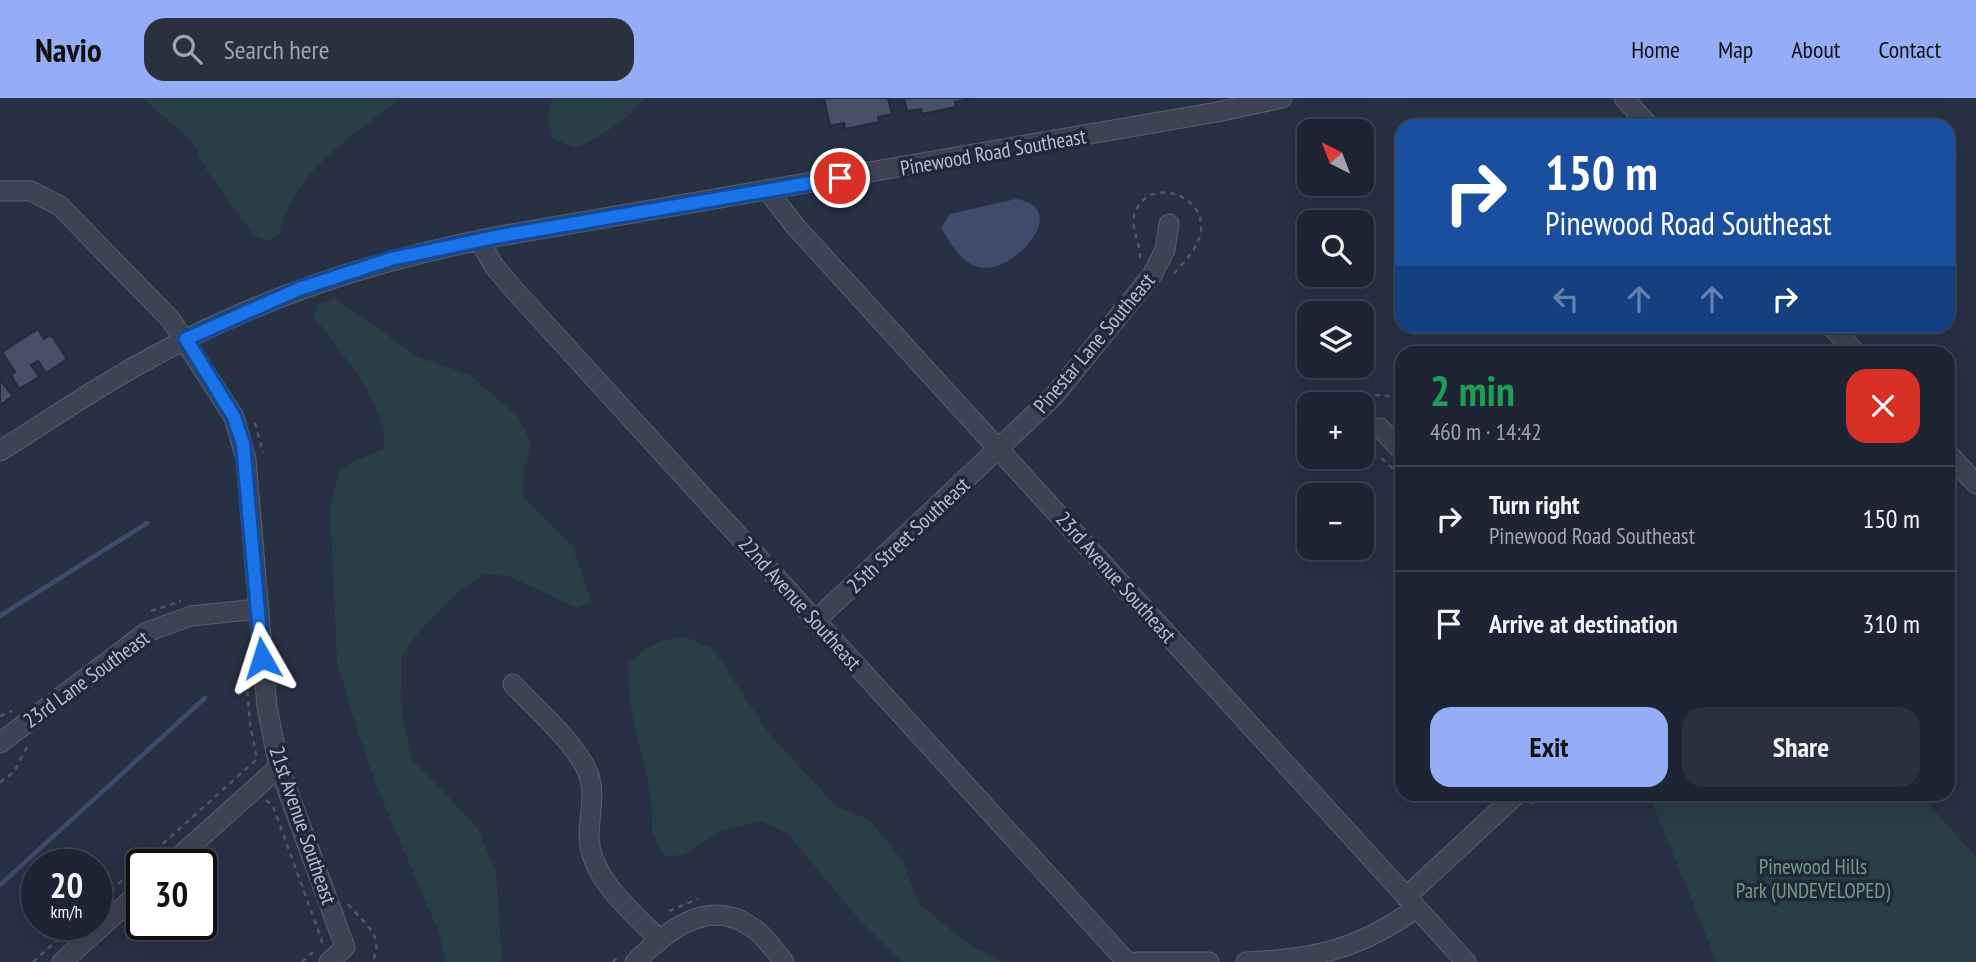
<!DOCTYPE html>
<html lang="en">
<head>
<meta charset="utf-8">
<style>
	body { margin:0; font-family:"PT Sans Narrow",sans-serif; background:#2b303f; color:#f1f3f6; height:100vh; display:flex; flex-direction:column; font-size:26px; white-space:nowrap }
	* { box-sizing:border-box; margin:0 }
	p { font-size:23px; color:#a1a4ac }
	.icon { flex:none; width:38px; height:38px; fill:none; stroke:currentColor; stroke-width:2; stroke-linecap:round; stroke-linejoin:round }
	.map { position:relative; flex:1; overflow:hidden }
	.panel { position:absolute; left:1395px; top:248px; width:560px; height:455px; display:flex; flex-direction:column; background:#1e2433; border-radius:21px; box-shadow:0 7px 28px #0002,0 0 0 2px #3c414e }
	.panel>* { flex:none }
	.hud { position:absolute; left:1395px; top:21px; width:560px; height:214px; border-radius:21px; box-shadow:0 7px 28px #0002,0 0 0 2px #3c414e; background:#1a4fa0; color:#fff; overflow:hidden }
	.needle { width:46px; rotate:318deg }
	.buttons { position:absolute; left:1297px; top:21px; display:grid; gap:14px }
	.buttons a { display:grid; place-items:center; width:77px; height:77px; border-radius:14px; background:#1e2433; box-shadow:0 7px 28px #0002,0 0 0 2px #3c414e; font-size:35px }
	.speed { position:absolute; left:21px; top:751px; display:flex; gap:14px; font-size:35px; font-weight:700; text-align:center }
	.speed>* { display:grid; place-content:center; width:91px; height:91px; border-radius:50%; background:#1e2433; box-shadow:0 7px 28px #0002,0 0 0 2px #3c414e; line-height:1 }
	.speed small { font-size:18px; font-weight:400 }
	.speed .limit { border:4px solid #111; border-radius:10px; background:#fff; color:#111 }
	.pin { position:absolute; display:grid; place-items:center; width:60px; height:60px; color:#fff; margin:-30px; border:4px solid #fff; border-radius:50%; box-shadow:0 2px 7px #0007 }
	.me { position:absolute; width:77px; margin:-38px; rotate:354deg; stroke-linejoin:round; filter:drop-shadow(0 0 5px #0008) }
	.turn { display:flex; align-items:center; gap:24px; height:147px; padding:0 35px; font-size:32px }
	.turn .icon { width:91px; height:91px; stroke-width:2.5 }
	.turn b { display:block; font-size:49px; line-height:60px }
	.lanes { display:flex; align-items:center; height:66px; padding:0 35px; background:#0003; justify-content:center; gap:35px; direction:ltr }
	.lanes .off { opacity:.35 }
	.round { display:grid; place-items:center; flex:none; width:74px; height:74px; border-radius:21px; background:#2b303f }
	.summary { display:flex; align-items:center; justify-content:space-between; height:119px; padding:0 35px }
	h1 { font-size:42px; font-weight:700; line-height:52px; color:#1e9e55 }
	.button { display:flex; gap:14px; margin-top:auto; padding:14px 35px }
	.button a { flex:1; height:80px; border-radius:21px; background:#95adf7; color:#111; font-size:28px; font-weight:700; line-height:80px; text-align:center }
	.button a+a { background:#2b303f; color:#f1f3f6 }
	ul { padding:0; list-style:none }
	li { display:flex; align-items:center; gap:21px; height:105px; padding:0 35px; border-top:2px solid #3c414e }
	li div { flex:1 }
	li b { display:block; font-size:26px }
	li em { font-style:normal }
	header { display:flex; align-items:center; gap:42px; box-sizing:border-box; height:98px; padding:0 35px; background:#95adf7; color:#111 }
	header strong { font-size:33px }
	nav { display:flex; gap:38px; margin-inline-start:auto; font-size:24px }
	.search { width:490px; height:63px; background:#2b303f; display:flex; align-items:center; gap:18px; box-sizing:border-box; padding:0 24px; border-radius:21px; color:#a1a4ac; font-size:26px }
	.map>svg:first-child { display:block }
</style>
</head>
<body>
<header>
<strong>Navio</strong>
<div class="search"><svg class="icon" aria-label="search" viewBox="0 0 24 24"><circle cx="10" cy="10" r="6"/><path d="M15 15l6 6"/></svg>Search here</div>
<nav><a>Home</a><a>Map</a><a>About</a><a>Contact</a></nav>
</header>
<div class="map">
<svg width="1976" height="864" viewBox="0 0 1976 864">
	<rect width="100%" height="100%" fill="#283044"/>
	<path fill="#2a3e45" d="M 142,0 L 401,0 C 354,38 292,72 280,136 L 268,143 L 253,136 L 207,73 L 192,43 Z
		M 552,0 L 643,0 C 627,24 601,38 575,50 L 553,41 L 547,20 Z
		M 335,200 L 418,259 L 468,276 L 517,317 L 531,345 L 524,372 L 523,399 L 572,447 L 591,504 L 578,510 L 508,478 L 484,476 L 452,499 L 418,535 L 401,560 L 402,617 L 412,661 L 477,729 L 496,774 L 502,864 L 446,864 L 439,835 L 379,694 L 358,635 L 337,564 L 330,409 L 339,374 L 356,362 L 384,351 C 390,308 338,253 314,218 L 318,206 Z
		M 686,539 L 713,551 L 770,637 L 836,708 L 869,722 L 903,763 L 919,806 L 971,848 L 1002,864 L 902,864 L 862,825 L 787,735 L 761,723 L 720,734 L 684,757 L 664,758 L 652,734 L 651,697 L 630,608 L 628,566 C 649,547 658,541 686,539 Z
		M 1649,697 L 1920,697 L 1976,759 L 1976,864 L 1717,864 Z"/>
	<path fill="#3f4b6c" d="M 1016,101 C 1074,109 1012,179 978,169 C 960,164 951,145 941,130 L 950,116 Z"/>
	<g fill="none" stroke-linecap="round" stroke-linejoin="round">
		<path stroke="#3f4b6c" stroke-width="4.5" d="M 0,518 L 147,425
			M 0,787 L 205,600"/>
	</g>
	<path fill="#475066" stroke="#232a3b" stroke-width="2" d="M 824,0 L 888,0 L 892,16 L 878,19 L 879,24 L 845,31 L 844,25 L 830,28 Z
		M 904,0 L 969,0 L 969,1 L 955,4 L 956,9 L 922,16 L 921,11 L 907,13 Z
		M 38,231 L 44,241 L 51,237 L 67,261 L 46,275 L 38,263 L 31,267 L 39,279 L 19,291 L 11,277 L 15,274 L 2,254 Z
		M 0,282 L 13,298 L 0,307 Z"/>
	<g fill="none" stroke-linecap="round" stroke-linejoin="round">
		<defs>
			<path id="minor" d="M 1624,0 L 1649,28
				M 0,93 L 31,93 L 60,108 L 171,222 L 234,319 L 246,361 L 267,609 L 279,669 L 345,849 L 329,864
				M 768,93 L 795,128 L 1466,864
				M 479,142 L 494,168 L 516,194 L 1127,864
				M 1831,228 L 1857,256
				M 1380,330 L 1402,353
				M 0,353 C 48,323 95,290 145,263 C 260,199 371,163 500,138 L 1217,14 L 1282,0
				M 1948,355 L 1976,386
				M 816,522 L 1054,298 L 1152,177 L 1165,152 L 1169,126
				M 513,586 C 535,610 576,645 588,675 C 596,694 589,719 589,739 C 590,780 633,815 660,842
				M 0,645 L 147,534 L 191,518 L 257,511
				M 171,766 L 279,669
				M 1406,799 L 1517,696
				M 62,864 L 142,792
				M 635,864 C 666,834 706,799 750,828 C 764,836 774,852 784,864
				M 1137,864 L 1209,864
				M 1246,864 C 1314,861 1361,851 1416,810"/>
		</defs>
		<use href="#minor" stroke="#585e6e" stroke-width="21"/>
		<path stroke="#495b61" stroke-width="2.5" stroke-dasharray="5 5" stroke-linecap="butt" d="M 1140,160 C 1141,146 1131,133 1134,118 C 1146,73 1217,99 1198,143 C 1193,156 1181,167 1172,178
			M 1357,306 C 1372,295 1388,293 1402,307
			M 255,325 L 263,355
			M 1362,355 L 1382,361 L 1402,378
			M 151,513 L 181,503
			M 0,618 L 12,613
			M 0,684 L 14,674 L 28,647
			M 266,702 L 273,708 L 322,843 L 320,848
			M 1531,706 L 1541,696
			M 96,806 L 257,661 L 250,626 L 245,563
			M 348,806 C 363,825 386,837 372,864
			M 669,813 L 698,801
			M 33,864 L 75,826
			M 302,864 L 315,852
			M 613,864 L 619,857"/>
		<use href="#minor" stroke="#3d4353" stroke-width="19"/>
	</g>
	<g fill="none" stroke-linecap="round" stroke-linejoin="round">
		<defs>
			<path id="route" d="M 262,560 L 243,346 L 234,319 L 186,241 L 299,191 L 391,161 L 500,138 L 840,80"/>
		</defs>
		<use href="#route" stroke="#114b97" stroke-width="18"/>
		<use href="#route" stroke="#1a73e8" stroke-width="12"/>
	</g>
	<g text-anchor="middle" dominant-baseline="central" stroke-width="7" stroke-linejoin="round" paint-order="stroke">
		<g font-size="21" fill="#babfcd" stroke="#212839">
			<text transform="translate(993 54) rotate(-10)">Pinewood Road Southeast</text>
			<text transform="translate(1094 245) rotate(-50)">Pinestar Lane Southeast</text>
			<text transform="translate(908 437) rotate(-43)">25th Street Southeast</text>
			<text transform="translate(1116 479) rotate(48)">23rd Avenue Southeast</text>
			<text transform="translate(800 505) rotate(48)">22nd Avenue Southeast</text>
			<text transform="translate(86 581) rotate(-36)">23rd Lane Southeast</text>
			<text transform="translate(303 727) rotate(71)">21st Avenue Southeast</text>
		</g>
		<g font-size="21" fill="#729d82" stroke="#212839">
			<text x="1813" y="768">Pinewood Hills<tspan x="1813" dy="24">Park (UNDEVELOPED)</tspan></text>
		</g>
	</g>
</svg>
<div class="buttons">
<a><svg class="needle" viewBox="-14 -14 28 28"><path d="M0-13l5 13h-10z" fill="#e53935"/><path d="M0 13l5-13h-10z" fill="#a1a4ac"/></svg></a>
<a><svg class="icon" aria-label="search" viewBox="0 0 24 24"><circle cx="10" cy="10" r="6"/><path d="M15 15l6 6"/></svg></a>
<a><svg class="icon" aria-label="layers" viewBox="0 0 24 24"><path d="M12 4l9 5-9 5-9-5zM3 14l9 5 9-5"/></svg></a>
<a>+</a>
<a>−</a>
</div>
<div class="speed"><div>20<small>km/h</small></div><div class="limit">30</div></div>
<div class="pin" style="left:840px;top:80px;background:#d93025"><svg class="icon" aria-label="arrive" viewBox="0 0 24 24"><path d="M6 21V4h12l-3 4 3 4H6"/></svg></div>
<svg class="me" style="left:262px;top:560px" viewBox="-20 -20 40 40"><path d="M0-17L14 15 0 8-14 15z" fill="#1a73e8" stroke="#fff" stroke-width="4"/></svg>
<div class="hud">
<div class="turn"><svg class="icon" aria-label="right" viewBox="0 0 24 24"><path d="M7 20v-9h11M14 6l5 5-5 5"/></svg><div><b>150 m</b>Pinewood Road Southeast</div></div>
<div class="lanes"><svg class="icon off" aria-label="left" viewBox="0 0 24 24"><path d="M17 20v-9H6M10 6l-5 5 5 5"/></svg><svg class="icon off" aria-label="ahead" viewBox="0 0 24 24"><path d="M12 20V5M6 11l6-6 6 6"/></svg><svg class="icon off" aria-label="ahead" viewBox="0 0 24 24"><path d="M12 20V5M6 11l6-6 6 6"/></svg><svg class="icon" aria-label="right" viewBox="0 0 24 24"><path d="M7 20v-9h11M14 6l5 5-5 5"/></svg></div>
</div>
<section class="panel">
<div class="summary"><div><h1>2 min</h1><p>460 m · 14:42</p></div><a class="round" style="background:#d93025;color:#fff"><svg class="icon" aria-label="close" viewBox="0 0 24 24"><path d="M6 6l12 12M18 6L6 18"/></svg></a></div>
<ul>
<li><svg class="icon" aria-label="right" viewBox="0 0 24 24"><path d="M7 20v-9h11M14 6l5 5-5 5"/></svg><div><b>Turn right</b><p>Pinewood Road Southeast</p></div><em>150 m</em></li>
<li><svg class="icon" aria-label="arrive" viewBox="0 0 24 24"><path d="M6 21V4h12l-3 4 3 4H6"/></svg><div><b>Arrive at destination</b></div><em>310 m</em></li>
</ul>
<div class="button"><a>Exit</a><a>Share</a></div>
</section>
</div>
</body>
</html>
